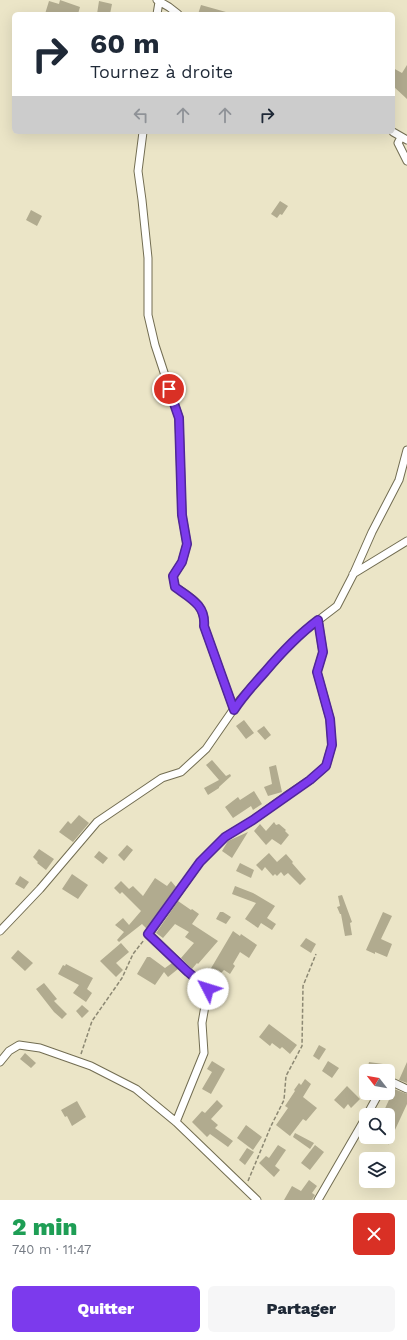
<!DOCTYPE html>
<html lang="fr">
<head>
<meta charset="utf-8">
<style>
	body { margin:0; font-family:"Work Sans",sans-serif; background:#f6f6f7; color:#1f2937; height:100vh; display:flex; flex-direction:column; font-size:15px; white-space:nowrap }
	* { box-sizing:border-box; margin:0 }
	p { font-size:13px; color:#747a83 }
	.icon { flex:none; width:22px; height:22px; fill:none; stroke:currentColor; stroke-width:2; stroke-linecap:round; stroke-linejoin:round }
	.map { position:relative; height:1200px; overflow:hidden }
	.details { display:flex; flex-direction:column; background:#fff; flex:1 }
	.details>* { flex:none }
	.banner { position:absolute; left:12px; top:12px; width:383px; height:122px; border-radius:6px; box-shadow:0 4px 16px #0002; background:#fff; color:#1f2937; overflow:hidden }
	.needle { width:26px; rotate:301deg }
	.buttons { position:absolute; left:359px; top:1064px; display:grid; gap:8px }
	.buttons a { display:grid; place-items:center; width:36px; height:36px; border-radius:6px; background:#fff; box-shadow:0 4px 16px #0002; font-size:20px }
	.pin { position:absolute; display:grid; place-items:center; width:34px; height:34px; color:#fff; margin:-17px; border:2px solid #fff; border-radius:50%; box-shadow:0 1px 4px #0007 }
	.me { position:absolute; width:44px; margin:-22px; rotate:310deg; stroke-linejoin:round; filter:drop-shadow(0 0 3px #0008) }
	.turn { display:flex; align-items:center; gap:14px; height:84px; padding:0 12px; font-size:18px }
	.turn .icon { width:52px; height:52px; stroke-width:2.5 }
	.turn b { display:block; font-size:28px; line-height:34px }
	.lanes { display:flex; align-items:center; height:38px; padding:0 12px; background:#0003; justify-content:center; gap:20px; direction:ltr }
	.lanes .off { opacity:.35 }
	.round { display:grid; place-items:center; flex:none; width:42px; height:42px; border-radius:6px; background:#f6f6f7 }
	.overview { display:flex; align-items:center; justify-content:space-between; height:68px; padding:0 12px }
	h1 { font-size:24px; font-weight:800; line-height:30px; color:#1e9e55 }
	.action { display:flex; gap:8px; margin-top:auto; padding:8px 12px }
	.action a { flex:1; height:46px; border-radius:6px; background:#7c3aed; color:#fff; font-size:16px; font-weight:800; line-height:46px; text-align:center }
	.action a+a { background:#f6f6f7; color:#1f2937 }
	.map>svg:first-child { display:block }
</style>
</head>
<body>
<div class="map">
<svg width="407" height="1200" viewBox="0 0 407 1200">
	<rect width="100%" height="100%" fill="#ebe5c7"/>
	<path fill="#b1ab8f" d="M 60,0 L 80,7 L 78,14 L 45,14 L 49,1 L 59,4 Z
		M 99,1 L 112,4 L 110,14 L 97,14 Z
		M 201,5 L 226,12 L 226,14 L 198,14 Z
		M 407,65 L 407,99 L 393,86 L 393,68 L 402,73 Z
		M 280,201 L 288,206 L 282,215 L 280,214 L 277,218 L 271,214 Z
		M 31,210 L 42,216 L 37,226 L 26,220 Z
		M 244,720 L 254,733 L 246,739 L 236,726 Z
		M 264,726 L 271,735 L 265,740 L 257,731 Z
		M 212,760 L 226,776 L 230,774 L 231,776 L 219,787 L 219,788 L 208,795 L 204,788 L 219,780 L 206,765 Z
		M 276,765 L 282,792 L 268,796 L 264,787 L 272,784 L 269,767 Z
		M 254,791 L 262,804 L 253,810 L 251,806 L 233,818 L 225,807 L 238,797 L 240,800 Z
		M 79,815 L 89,823 L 73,842 L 59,832 L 68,821 L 71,824 Z
		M 274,822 L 276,825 L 279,824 L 286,830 L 285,831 L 289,835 L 281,845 L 272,839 L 266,845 L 254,831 L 260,824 L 266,831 Z
		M 248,832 L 232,858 L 222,851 L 228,841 Z
		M 127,845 L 133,850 L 124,861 L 118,855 Z
		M 39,849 L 54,859 L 46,870 L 37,863 L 38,862 L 33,857 Z
		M 99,851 L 108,858 L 103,864 L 94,857 Z
		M 269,853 L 277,862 L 286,854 L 293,862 L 292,863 L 306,879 L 300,885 L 288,873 L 284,876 L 281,872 L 277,876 L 275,874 L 273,876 L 265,867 L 262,871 L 256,865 Z
		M 240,863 L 254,870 L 251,878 L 236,871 Z
		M 72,874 L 88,885 L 78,899 L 62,889 Z
		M 20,876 L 29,882 L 24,889 L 15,884 Z
		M 155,878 L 167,886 L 171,881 L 176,887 L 147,929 L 142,924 L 119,942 L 117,940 L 124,932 L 115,925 L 123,918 L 129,925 L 141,911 L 122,892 L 120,894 L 114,888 L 121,881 L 129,889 L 133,886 L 143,896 Z
		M 235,886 L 253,893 L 275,906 L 267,918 L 276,924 L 272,930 L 261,923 L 258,928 L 245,919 L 256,903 L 232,894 Z
		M 342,895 L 352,922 L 350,923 L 352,935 L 345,936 L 341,914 L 340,914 L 337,907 L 340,906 L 338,896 Z
		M 178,901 L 191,910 L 192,909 L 199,914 L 192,924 L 218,941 L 198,964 L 197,963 L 192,969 L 181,958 L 194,943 L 185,937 L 189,932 L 175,924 L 163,938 L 156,933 Z
		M 220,912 L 223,912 L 231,917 L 226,924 L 216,919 Z
		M 383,912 L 392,916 L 381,939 L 392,944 L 387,957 L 375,952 L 375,954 L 366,950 Z
		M 233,931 L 240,936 L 241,934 L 257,945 L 249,958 L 240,952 L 233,964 L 235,966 L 230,974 L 224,970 L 211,983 L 204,976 L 210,970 Z
		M 306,938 L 316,944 L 311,953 L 300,946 Z
		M 121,943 L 129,952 L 116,963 L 123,970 L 116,977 L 100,961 Z
		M 18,950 L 33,963 L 25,971 L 11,958 Z
		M 147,957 L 150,957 L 165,968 L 172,963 L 178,969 L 168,977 L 164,972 L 155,985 L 137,974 Z
		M 66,964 L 93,978 L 87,989 L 92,993 L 86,1002 L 73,993 L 79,985 L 58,974 L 63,965 L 65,966 Z
		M 44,983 L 57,999 L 54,1001 L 67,1014 L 62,1019 L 54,1012 L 36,989 Z
		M 82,1005 L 89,1011 L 82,1018 L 76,1011 Z
		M 269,1024 L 297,1045 L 290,1054 L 282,1047 L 280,1049 L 272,1043 L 270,1046 L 259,1037 Z
		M 319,1045 L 326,1049 L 319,1060 L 313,1056 Z
		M 25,1053 L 36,1063 L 31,1068 L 20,1059 Z
		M 212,1061 L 225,1069 L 211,1094 L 202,1089 L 212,1072 L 207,1069 Z
		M 328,1061 L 339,1068 L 332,1078 L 322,1071 Z
		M 369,1062 L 383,1064 L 382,1071 L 367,1071 Z
		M 407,1062 L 407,1083 L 399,1080 Z
		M 305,1079 L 311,1084 L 303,1097 L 317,1108 L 306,1121 L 303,1119 L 290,1136 L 276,1125 L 288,1108 L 285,1106 L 295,1091 L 294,1090 L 299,1083 L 301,1085 Z
		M 347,1086 L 360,1099 L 351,1108 L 348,1104 L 344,1109 L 334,1100 Z
		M 394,1089 L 407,1094 L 407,1104 L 388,1145 L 388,1115 L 382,1115 Z
		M 217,1100 L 223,1106 L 211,1119 L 218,1125 L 215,1128 L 233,1141 L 228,1147 L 210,1134 L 207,1137 L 192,1122 L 202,1111 L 205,1113 Z
		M 77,1101 L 86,1117 L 72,1126 L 67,1116 L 65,1117 L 61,1110 Z
		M 246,1125 L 262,1137 L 253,1150 L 237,1138 Z
		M 295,1133 L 314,1143 L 310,1149 L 293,1137 Z
		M 278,1145 L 286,1150 L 275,1166 L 280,1170 L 274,1177 L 259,1163 L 266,1156 L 269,1158 Z
		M 315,1145 L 324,1152 L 310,1170 L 301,1163 Z
		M 247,1148 L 254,1152 L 245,1165 L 239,1160 Z
		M 309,1180 L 317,1186 L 312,1193 L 315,1195 L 312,1200 L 284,1200 L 292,1186 L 301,1191 Z"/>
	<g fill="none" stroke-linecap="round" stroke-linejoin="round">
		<defs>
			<path id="street" d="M 157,0 L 169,7 L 178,14
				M 157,14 L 159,2
				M 143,132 L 138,171 L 142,200 L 148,258 L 148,315 L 155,345 L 179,418 L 182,515 L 187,544 L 182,562 L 173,576 L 175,587 C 190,597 206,605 204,626 L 234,710
				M 393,132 L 407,140
				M 401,137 L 398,143 L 407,161
				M 353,574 L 407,541
				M 0,931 L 40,889 L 97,822 L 162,778 L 181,772 L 206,749 L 240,700 L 282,653 L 303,632 L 337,606 L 353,575 L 372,532 L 399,480 L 407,450
				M 0,1062 L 9,1051 L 19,1045 L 40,1048 L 91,1066 L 136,1089 L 176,1122 L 257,1200
				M 388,1082 L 392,1082 L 407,1089
				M 367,1115 L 379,1093
				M 176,1122 L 204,1053 L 202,1023 L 208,989 L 188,972 L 149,934 L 200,862 L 225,837 L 253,820 L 289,794 L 310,780 L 326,766 L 332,745 L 330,719 L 317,672 L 323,652 L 318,620
				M 318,1200 L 366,1117"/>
		</defs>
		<use href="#street" stroke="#726d52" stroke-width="9"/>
		<path stroke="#8c8873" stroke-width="1.5" stroke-dasharray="4 2" stroke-linecap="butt" d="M 81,1054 L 92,1021 L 122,978 L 133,954 L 144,940
			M 248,1181 L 271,1126 L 284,1100 L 286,1076 L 302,1046 L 303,986 L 316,954"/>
		<use href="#street" stroke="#fff" stroke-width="7"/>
	</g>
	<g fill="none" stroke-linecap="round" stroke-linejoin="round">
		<defs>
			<path id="route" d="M 169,389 L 179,418 L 182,515 L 187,544 L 182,562 L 173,576 L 175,587 C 190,598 206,605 204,626 L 234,710 C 243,696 254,684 265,672 C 281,653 298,635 318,620 L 323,652 L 317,672 L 330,719 L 332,745 L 326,766 L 310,780 L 253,820 L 225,837 L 200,862 L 148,934 L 188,972 L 208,989"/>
		</defs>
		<use href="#route" stroke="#51269a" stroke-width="10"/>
		<use href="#route" stroke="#7c3aed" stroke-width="7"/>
	</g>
</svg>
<div class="buttons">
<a><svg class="needle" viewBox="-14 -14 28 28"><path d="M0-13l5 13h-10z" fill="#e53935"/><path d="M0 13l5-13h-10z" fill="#747a83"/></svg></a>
<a><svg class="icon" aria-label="search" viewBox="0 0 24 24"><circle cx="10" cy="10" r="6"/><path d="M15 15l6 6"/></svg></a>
<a><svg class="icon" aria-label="layers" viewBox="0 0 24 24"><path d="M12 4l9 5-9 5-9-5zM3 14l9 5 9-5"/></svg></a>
</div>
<div class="pin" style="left:169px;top:389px;background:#d93025"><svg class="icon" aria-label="arrive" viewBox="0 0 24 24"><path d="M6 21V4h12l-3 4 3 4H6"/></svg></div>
<svg class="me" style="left:208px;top:989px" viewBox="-20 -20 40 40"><circle r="19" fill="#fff"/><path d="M0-13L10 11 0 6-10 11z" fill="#7c3aed"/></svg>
<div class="banner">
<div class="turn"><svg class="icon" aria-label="right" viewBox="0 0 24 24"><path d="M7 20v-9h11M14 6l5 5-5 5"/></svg><div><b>60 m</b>Tournez à droite</div></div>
<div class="lanes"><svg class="icon off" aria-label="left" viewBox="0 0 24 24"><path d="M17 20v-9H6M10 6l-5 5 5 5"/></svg><svg class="icon off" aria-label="ahead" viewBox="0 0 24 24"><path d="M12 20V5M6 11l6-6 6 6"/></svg><svg class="icon off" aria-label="ahead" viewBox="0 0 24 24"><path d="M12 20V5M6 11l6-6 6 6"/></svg><svg class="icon" aria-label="right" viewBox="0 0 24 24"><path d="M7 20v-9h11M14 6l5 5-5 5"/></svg></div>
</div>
</div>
<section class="details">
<div class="overview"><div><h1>2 min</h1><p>740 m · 11:47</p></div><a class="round" style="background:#d93025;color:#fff"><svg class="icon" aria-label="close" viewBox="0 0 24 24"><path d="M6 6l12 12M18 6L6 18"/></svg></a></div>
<div class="action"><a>Quitter</a><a>Partager</a></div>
</section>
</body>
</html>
